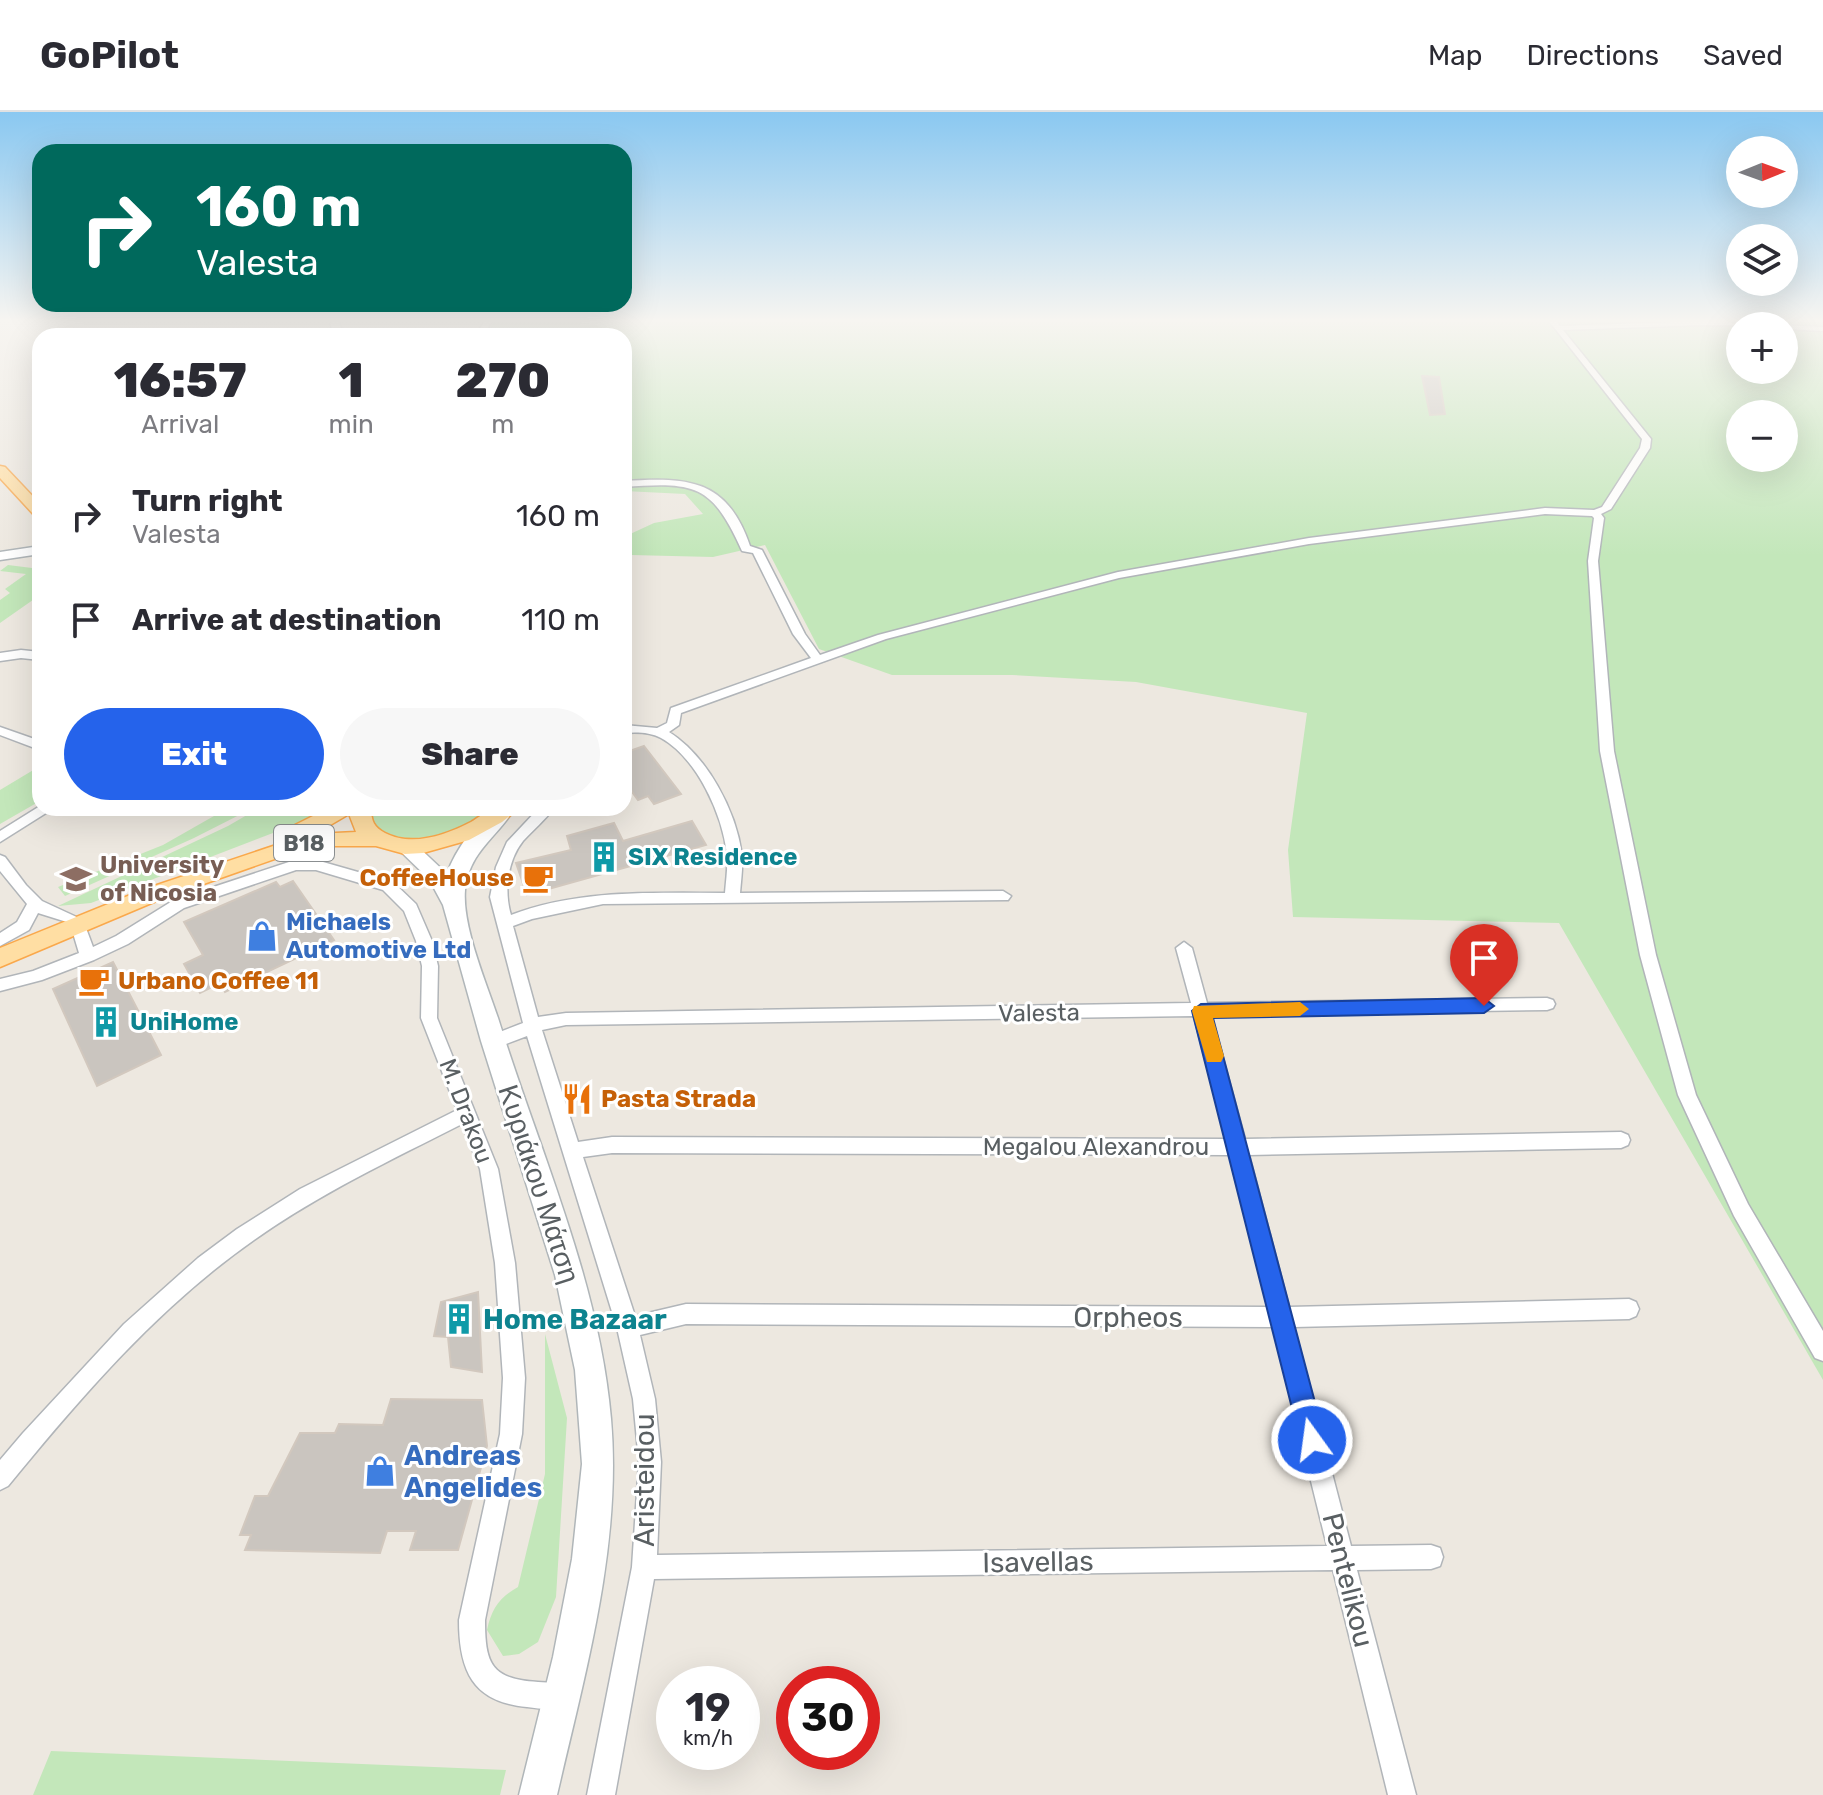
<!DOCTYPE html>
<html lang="en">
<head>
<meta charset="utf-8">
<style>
	body { margin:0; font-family:Rubik,sans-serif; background:#f7f7f7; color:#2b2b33; height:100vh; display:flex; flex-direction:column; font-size:30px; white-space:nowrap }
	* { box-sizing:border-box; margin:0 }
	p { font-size:26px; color:#7c7c81 }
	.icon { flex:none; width:44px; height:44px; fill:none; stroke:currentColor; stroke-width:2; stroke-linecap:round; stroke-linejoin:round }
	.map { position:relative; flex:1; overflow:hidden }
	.sheet { position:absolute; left:32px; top:216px; width:600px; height:488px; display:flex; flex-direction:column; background:#fff; border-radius:24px; box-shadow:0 8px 32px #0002 }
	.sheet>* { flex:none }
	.guide { position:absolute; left:32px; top:32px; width:600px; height:168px; border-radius:24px; box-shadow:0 8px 32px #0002; background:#00695c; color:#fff; overflow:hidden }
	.needle { width:52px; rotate:89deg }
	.tools { position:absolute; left:1726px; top:24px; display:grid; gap:16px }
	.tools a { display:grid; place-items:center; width:72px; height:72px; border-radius:50%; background:#fff; box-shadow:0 8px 32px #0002; font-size:40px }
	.speed { position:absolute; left:656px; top:1554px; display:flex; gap:16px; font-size:40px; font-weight:700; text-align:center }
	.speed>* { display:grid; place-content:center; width:104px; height:104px; border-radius:50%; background:#fff; box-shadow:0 8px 32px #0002; line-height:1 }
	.speed small { font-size:20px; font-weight:400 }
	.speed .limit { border:12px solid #d22; background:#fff; color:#111 }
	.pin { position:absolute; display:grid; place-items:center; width:68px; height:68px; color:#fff; margin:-82px -34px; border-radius:50% 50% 50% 0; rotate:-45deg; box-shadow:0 0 8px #0007 }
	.pin .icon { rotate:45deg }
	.me { position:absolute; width:88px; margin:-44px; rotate:346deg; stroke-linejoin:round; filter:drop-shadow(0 0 6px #0008) }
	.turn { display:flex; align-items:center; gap:28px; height:168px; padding:0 32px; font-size:36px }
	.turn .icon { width:104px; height:104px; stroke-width:2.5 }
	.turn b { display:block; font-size:56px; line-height:68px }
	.eta { display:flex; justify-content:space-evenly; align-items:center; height:136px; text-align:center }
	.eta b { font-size:48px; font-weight:800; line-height:56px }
	.primary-button { display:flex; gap:16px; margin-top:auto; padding:16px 32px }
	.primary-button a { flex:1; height:92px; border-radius:48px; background:#2563eb; color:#fff; font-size:32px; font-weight:800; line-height:92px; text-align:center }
	.primary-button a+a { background:#f7f7f7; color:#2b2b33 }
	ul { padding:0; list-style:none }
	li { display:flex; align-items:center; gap:24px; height:104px; padding:0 32px }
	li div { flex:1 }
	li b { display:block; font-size:30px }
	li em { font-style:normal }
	header { display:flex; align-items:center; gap:48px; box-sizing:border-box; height:112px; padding:0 40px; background:#fff; border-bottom:2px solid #e1e1e2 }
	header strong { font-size:38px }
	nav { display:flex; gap:44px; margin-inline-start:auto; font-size:28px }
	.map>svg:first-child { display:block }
</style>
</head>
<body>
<header>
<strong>GoPilot</strong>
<nav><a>Map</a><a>Directions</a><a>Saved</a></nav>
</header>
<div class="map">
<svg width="1823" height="1683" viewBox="0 0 1823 1683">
	<rect width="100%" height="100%" fill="#ede8e0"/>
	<path fill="#c3e7ba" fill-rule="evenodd" d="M 494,209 L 1823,209 L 1823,1268 L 1559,811 L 1293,805 L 1288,738 L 1307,601 L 1136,570 L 1012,563 L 892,563 L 819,537 L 765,433 L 713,445 L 631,443 L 628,423 L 654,411 L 703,402 L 685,382 L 624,379 L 624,224 L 486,224 ZM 1740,214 L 1784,214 L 1784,258 L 1740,258 ZM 1740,302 L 1784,302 L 1784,346 L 1740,346 Z
		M 8,453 L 40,457 L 40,483 L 0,511 L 0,488 L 10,481 L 5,477 L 26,462 L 0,459 Z
		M 40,654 L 40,689 L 0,712 L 0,678 Z
		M 228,696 L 253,696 L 194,726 L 65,784 L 58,775 L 163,733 Z
		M 259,696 L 325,696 L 307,708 L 91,791 L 58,794 L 228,714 Z
		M 369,696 L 495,696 C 470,720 377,750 369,696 Z
		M 545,1222 L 567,1306 L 556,1485 L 538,1530 L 519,1542 L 503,1544 L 487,1518 C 492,1496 499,1486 518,1475 L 545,1362 Z
		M 51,1639 L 506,1658 L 500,1683 L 33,1683 Z"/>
	<path fill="#cac5bf" stroke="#d2c8be" stroke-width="2" d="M 1422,264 L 1439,265 L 1445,302 L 1430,303 Z
		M 644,634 L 681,682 L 654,692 L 648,684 L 638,688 L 624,669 L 624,641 Z
		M 692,709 L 706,733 L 527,783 L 516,751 L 571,738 L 567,724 L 614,711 L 623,729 Z
		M 293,769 L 334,828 L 225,880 L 220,871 L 200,881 L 184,852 L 203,843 L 184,810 L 276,770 L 280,775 Z
		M 113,850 L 161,943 L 97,974 L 53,877 Z
		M 478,1180 L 482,1260 L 451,1255 L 448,1225 L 434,1224 L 441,1190 Z
		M 391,1287 L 482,1288 L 487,1334 L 458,1438 L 410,1438 L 416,1419 L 387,1419 L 380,1441 L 245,1438 L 251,1423 L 240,1423 L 255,1384 L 268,1384 L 300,1321 L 335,1321 L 339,1312 L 383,1313 Z"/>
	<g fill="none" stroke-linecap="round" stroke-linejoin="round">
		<defs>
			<path id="minor" d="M 485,209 L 492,209 L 483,224 L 475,224 Z
				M 1549,209 L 1556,209 L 1560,214 L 1702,209 L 1823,215 L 1823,219 L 1784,217 L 1784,214 L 1702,213 L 1563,218 L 1651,327 L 1650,336 L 1611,397 L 1601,402 L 1604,406 L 1598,449 L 1614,639 L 1656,843 L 1696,983 L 1748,1092 L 1823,1219 L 1823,1249 L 1815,1246 L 1734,1104 L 1678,983 L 1640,843 L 1600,639 L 1588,449 L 1594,406 L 1592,404 L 1545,402 L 1309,432 L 1119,466 L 886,527 L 681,601 L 679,613 L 669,620 C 707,644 736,698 742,743 C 743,755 741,768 740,781 L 1003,779 L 1011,784 L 1008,788 L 603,792 L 532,807 L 513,814 L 538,905 L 566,901 L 1191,891 L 1176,836 L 1184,830 L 1192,836 L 1207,891 L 1547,886 L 1553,888 L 1555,892 L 1553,896 L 1547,898 L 1211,903 L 1245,1027 L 1621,1020 L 1628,1023 L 1630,1028 L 1628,1033 L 1621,1036 L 1249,1043 L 1289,1195 L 1629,1187 L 1636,1190 L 1639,1197 L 1636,1204 L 1629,1207 L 1294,1215 L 1351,1434 L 1431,1433 L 1440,1436 L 1443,1445 L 1440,1454 L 1431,1457 L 1357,1458 L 1416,1683 L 1388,1683 L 1333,1458 L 654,1467 L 615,1683 L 587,1683 L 632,1455 L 639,1350 L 633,1287 L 617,1216 L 527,924 L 493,937 L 487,935 L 484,930 L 487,925 L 523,911 L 490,785 L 496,755 L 507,730 L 539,696 L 554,696 C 545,708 533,718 523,729 C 507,749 504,780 511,803 C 579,777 653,781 725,781 C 726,768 728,756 727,743 C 723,703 697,646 661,626 C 650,620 636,620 624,621 L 624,613 L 657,616 L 667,611 L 671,596 L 811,546 L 793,522 L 753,441 L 742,439 C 712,372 695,370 624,375 L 624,369 C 687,365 727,366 750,434 L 762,438 L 805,522 L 820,543 L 878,523 L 1118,460 L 1309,426 L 1545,396 L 1594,398 L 1602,395 L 1640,336 L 1642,327 ZM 1194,904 L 1226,1027 L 612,1025 L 578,1030 L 542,918 L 566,913 ZM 612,1041 L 1230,1043 L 1268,1195 L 686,1192 L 635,1204 L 583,1045 ZM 686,1212 L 1273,1215 L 1327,1434 L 657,1443 L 661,1350 L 655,1287 L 640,1223 Z
				M 21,538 L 40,540 L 40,548 L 21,546 L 0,549 L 0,541 Z
				M 0,615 L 40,629 L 40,638 L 0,623 Z
				M 40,694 L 54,696 L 0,730 L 0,719 Z
				M 0,743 L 5,745 L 26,773 L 42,789 L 83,808 L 93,835 L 116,824 L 174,788 L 295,748 L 316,748 L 393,770 L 416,792 L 432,829 L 438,854 L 437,906 L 498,1057 L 515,1151 L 525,1266 L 522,1322 L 485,1508 C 485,1552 491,1567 538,1570 C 550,1571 560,1570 570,1575 L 574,1584 L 570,1593 C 556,1599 542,1597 527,1595 C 472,1590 459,1558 459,1508 L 500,1322 L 503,1266 L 495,1151 L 480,1057 L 462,1012 C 391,1048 319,1082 254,1128 C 158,1195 81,1285 8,1374 L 0,1378 L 0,1348 L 23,1321 L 124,1212 L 198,1146 L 237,1117 L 300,1077 L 457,998 L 421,906 L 422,854 L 416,829 L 404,799 L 383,778 L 316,758 L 296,758 L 184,796 L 128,832 L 94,848 L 42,868 L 0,879 L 0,867 L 33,859 L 79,841 L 70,811 L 38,801 L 29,818 L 0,834 L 0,821 L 17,810 L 27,792 L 0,759 Z"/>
			<path id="tertiary" d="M 330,209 L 339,209 L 343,224 L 333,224 Z"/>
			<path id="secondary" d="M 40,434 L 40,442 L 0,448 L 0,440 Z
				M 502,696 L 511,702 C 492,729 469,742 465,778 C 462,814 486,870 498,906 C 539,1038 599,1168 611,1307 C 622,1433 585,1561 557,1683 L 519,1683 L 553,1545 L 572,1447 L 582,1352 L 575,1258 L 555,1163 L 481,929 L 443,793 L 429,767 L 396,735 L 406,728 L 413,730 L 447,762 C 454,741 479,701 502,696 Z"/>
			<path id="primary" d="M 0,354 L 5,355 L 40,392 L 40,405 L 35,404 L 0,366 Z
				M 329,696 L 371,696 C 371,709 374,715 385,721 C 412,735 446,723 471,710 C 478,706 486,699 493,697 C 500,694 511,696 519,696 L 502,710 L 469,728 L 423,741 L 405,742 L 376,734 L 322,734 L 286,743 L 161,787 L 0,855 L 0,836 L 145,777 L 288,729 L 282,723 L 285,718 ZM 349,702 L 356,720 L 315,722 Z"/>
		</defs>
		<use href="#minor" stroke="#b1b5b9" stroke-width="3"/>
		<use href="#tertiary" stroke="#b1b5b9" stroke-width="3"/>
		<use href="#secondary" stroke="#b0b6b9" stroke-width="3"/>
		<use href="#primary" stroke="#faa84b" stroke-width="3"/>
		<use href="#minor" fill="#fff" fill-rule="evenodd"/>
		<use href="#tertiary" fill="#fff" fill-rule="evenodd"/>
		<use href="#secondary" fill="#fff" fill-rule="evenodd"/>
		<use href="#primary" fill="#ffdea3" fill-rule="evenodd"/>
	</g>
	<linearGradient id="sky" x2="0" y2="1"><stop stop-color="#8ac8f1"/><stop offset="0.47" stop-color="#f7f5f1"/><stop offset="1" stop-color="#f7f5f1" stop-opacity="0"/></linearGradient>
	<rect width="1823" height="444" fill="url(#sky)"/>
	<path fill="#2563eb" stroke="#184099" stroke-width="2" d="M 1484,886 L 1494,894 L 1484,901 L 1213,906 L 1325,1328 L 1322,1337 L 1312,1341 L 1303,1337 L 1300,1328 L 1192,899 L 1201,892 Z"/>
	<path fill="#f59e0b" d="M 1300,890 L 1309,897 L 1300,904 L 1213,906 L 1224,944 L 1221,950 L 1207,950 L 1192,899 L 1194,894 Z"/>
	<defs>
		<symbol id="building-bare" viewBox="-9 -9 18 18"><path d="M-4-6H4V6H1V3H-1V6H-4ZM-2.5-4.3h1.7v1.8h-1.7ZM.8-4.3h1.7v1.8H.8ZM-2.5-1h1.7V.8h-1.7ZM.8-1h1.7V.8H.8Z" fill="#0f9aa8" stroke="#fff" stroke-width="2.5" paint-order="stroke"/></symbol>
		<symbol id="cafe-bare" viewBox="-9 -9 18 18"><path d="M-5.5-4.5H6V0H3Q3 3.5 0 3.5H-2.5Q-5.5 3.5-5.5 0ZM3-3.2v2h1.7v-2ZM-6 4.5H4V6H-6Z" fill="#e8710a" stroke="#fff" stroke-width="2.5" paint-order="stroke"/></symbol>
		<symbol id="university-bare" viewBox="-9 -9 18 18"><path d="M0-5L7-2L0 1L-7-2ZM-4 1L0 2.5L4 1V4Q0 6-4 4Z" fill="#8d6e63" stroke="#fff" stroke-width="2.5" paint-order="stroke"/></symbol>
		<symbol id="shop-bare" viewBox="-9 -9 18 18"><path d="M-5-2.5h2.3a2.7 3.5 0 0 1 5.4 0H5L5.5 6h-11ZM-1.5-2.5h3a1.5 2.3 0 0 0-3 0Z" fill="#3f7fe0" stroke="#fff" stroke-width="2.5" paint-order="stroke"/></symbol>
		<symbol id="restaurant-bare" viewBox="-9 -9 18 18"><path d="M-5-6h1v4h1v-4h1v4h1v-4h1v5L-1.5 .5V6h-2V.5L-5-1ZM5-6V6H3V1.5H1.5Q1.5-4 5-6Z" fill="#e8710a" stroke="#fff" stroke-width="2.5" paint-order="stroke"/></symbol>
	</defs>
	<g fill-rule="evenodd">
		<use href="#building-bare" x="582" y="723" width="44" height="44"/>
		<use href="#cafe-bare" x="516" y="744" width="44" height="44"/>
		<use href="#university-bare" x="54" y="745" width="44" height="44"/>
		<use href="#shop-bare" x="240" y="802" width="44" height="44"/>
		<use href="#cafe-bare" x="72" y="847" width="44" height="44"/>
		<use href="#building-bare" x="84" y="888" width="44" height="44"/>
		<use href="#restaurant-bare" x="555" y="965" width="44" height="44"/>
		<use href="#building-bare" x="437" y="1185" width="44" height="44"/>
		<use href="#shop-bare" x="358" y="1337" width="44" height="44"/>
	</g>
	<g text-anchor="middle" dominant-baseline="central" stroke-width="6" stroke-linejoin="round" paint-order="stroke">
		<rect fill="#fff" stroke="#8b8f91" stroke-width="2" x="274" y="713" width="60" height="36" rx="6"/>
		<g font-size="22" font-weight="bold" fill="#595f62">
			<text x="304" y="731">B18</text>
		</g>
		<g font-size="24" font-weight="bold" fill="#0d838f" stroke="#fff" text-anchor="start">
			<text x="628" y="745">SIX Residence</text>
			<text x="130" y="910">UniHome</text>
		</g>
		<g font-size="24" font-weight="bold" fill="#785e54" stroke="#fff" text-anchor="start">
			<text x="100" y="753">University<tspan x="100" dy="28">of Nicosia</tspan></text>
		</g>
		<g font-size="24" font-weight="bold" fill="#c56008" stroke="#fff" text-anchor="start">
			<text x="514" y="766" text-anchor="end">CoffeeHouse</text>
			<text x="118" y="869">Urbano Coffee 11</text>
			<text x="601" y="987">Pasta Strada</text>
		</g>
		<g font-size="24" font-weight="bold" fill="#366cbe" stroke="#fff" text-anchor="start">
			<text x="286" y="810">Michaels<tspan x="286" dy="28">Automotive Ltd</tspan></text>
		</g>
		<g font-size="24" fill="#595f62" stroke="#fff">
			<text transform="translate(1039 901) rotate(-1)">Valesta</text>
			<text transform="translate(466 999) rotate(69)">M. Drakou</text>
			<text x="1096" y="1035">Megalou Alexandrou</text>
		</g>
		<g font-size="28" fill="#595f62" stroke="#fff">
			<text transform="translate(539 1072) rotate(72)">Κυριάκου Μάτση</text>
			<text x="1128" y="1205">Orpheos</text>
			<text transform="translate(644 1368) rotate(-90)">Aristeidou</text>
			<text transform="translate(1038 1450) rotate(-1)">Isavellas</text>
			<text transform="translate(1348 1468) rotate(76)">Pentelikou</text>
		</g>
		<g font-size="28" font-weight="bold" fill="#0d838f" stroke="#fff" text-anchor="start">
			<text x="483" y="1207">Home Bazaar</text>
		</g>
		<g font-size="28" font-weight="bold" fill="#366cbe" stroke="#fff" text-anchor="start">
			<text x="404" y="1343">Andreas<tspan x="404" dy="32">Angelides</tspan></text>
		</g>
	</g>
</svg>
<div class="tools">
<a><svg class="needle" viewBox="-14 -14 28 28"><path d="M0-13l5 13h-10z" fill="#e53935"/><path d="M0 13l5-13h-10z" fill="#7c7c81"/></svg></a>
<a><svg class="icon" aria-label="layers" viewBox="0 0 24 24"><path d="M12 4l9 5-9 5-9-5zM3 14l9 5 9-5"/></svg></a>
<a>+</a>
<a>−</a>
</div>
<div class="speed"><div>19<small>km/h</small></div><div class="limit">30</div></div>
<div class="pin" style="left:1484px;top:894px;background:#d93025"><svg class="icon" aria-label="arrive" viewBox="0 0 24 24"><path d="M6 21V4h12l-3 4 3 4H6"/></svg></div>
<svg class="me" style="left:1312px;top:1328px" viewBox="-20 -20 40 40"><circle r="17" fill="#2563eb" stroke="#fff" stroke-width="3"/><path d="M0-11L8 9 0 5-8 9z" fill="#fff"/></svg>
<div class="guide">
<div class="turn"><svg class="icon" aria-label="right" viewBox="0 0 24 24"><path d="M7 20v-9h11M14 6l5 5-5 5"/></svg><div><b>160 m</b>Valesta</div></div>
</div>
<section class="sheet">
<div class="eta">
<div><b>16:57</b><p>Arrival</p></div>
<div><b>1</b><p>min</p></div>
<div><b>270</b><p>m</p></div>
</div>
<ul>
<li><svg class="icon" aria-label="right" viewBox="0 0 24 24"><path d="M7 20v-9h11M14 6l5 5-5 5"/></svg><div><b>Turn right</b><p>Valesta</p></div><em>160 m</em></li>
<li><svg class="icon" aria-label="arrive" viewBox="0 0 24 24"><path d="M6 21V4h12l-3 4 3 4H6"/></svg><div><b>Arrive at destination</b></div><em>110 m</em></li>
</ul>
<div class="primary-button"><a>Exit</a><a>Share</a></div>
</section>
</div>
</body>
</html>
